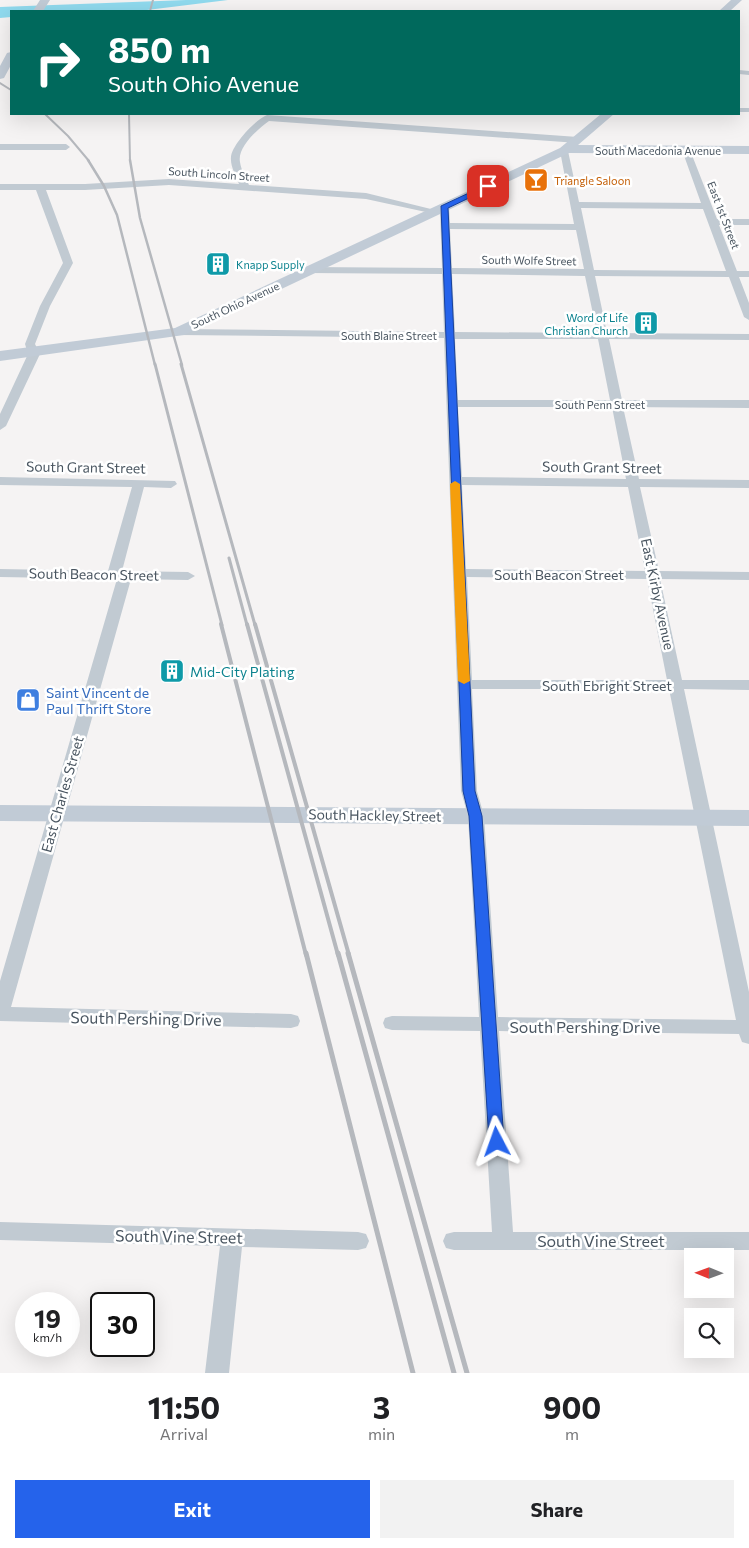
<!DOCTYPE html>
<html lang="en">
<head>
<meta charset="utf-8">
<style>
	body { margin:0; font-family:Commissioner,sans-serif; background:#f2f2f2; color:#202124; height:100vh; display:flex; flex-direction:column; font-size:19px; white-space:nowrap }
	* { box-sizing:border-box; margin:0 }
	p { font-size:16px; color:#757577 }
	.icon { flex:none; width:28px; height:28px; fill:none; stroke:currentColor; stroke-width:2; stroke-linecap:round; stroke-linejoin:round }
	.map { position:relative; height:1373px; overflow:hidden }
	.sheet { display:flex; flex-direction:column; background:#fff; flex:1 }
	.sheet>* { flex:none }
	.banner { position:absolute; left:10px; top:10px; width:730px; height:105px; border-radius:0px; box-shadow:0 5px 20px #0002; background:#00695c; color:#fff; overflow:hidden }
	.needle { width:32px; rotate:271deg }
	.tools { position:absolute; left:684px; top:1248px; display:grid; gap:10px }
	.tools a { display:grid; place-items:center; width:50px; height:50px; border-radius:0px; background:#fff; box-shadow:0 5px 20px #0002; font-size:25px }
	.speed { position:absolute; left:15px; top:1292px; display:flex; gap:10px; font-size:25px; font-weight:700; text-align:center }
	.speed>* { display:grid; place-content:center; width:65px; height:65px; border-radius:50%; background:#fff; box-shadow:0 5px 20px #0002; line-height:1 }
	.speed small { font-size:12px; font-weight:400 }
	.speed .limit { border:2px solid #111; border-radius:8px; background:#fff; color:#111 }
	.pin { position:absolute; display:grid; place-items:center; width:42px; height:42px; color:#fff; margin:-21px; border-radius:10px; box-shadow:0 2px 8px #0006 }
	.me { position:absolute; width:55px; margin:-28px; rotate:356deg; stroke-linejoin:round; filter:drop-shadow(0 0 4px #0008) }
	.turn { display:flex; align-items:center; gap:18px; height:105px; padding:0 15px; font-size:22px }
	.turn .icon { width:65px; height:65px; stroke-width:2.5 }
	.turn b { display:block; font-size:35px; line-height:42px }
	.eta { display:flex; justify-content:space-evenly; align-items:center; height:85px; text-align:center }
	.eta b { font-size:30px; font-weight:700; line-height:35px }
	.primary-button { display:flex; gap:10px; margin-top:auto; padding:10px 15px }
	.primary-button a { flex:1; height:58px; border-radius:0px; background:#2563eb; color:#fff; font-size:20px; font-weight:700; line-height:58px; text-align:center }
	.primary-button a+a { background:#f2f2f2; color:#202124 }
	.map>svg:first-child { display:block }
</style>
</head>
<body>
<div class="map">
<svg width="749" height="1373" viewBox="0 0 749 1373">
	<rect width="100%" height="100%" fill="#f5f3f3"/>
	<path fill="#90daee" d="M 186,0 L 228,0 L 139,11 L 11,11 L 11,17 L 0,18 L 0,7 Z"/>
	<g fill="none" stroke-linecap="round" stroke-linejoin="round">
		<path fill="#c1cad2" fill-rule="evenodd" d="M 739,70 L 749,71 L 749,75 L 739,74 Z
			M 739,108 L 749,108 L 749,112 L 739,112 Z
			M 267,115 L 578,137 L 582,140 L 578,143 L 269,121 C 258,129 237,147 240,162 C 241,170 246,178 249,185 L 366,193 L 439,211 L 439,206 L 444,203 L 449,206 L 450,223 L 574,224 L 560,151 L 561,149 L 568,151 L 579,202 L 701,203 L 682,150 L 686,147 L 690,150 L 717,219 L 749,219 L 749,225 L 719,225 L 737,271 L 749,271 L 749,277 L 739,277 L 749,303 L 749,320 L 744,317 L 729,277 L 595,276 L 607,333 L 749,334 L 749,340 L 609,339 L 622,400 L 749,400 L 749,408 L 623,407 L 639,479 L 749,480 L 749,488 L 640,487 L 659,571 L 749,572 L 749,580 L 660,579 L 682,680 L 749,680 L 749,690 L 684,689 L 749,992 L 749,1044 L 742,1042 L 739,1034 L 499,1031 L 513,1232 L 749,1232 L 749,1250 L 454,1250 L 446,1248 L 443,1241 L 446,1234 L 454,1232 L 492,1232 L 480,1031 L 392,1030 L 385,1028 L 383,1023 L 385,1018 L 392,1016 L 479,1017 L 468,816 L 461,791 L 444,338 L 179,335 L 174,332 L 179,329 L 444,332 L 442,274 L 308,273 L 303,270 L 308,267 L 442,268 L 440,211 L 435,214 L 366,199 L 169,185 L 85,190 L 46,190 L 73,263 L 50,306 L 35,344 L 40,354 L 6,426 L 0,430 L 0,414 L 28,354 L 25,344 L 40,306 L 63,263 L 36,190 L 0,190 L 0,184 L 85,184 L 169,179 L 239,184 C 236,176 230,166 231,157 C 232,145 255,120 267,115 ZM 581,208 L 703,209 L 726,271 L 594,270 ZM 450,229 L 576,230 L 584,269 L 452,268 ZM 452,274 L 585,276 L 597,333 L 455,332 ZM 455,339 L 598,339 L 610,400 L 458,400 ZM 458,407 L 612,407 L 626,479 L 462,477 ZM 462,485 L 628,487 L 645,571 L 466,569 ZM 467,577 L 647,579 L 667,680 L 472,680 ZM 472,689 L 669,689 L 736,1020 L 498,1017 L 484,816 L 477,791 Z
			M 0,144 L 66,144 L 70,147 L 66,150 L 0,150 Z
			M 0,477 L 175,481 L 177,484 L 171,488 L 144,487 L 122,571 L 188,572 L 195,576 L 188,580 L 131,579 L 11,1007 L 291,1014 L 298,1016 L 300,1021 L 298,1026 L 291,1028 L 0,1021 L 0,981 L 117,579 L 0,577 L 0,569 L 108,571 L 132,487 L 0,485 Z
			M 0,1222 L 358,1232 L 366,1234 L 369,1241 L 366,1248 L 358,1250 L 242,1247 L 229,1373 L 205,1373 L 220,1246 L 0,1240 Z"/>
		<path fill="#c1cbd6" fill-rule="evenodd" d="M 40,0 L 50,0 L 43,11 L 33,11 Z
			M 731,0 L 742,0 L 730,11 L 719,11 Z
			M 11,52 L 11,65 L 4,78 L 0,79 L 0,66 L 7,53 Z
			M 601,114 L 614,114 L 578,145 L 749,146 L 749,154 L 569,153 L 184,335 L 0,361 L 0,351 L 175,328 L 560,148 Z
			M 0,805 L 749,810 L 749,826 L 0,821 Z"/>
		<path stroke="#b5b8bd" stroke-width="2" d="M 150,11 L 153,0
			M 0,83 L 11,90
			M 45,114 L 68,136 L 89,161
			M 129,114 L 130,161"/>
		<path stroke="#b5b8bd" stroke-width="2.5" d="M 88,160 L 104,186 L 117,215 L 155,365
			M 130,160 L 140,218 L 182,365"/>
		<path stroke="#b5b8bd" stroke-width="3" d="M 155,364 L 222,625
			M 181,364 L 255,625
			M 229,558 L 247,625"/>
		<path stroke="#b5b8bd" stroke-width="4" d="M 221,624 L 306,955
			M 247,624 L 338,955
			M 255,624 L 349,955"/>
		<path stroke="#b5b8bd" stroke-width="5" d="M 306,953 L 413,1373
			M 338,953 L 454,1373
			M 348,953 L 467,1373"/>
	</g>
	<path fill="#2563eb" stroke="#184099" d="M 488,184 L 491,186 L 490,188 L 448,208 L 475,791 L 482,816 L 504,1142 L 502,1147 L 497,1148 L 491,1147 L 489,1142 L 469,816 L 463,791 L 441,206 Z"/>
	<path fill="#f59e0b" d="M 455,481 L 460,484 L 470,681 L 464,684 L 458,681 L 450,484 Z"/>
	<defs>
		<symbol id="bar-square" viewBox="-11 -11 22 22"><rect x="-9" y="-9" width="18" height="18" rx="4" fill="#e8710a" stroke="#fff"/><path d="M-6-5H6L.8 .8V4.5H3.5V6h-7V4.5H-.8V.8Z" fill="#fff"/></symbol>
		<symbol id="building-square" viewBox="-11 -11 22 22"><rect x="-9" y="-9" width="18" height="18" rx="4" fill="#0f9aa8" stroke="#fff"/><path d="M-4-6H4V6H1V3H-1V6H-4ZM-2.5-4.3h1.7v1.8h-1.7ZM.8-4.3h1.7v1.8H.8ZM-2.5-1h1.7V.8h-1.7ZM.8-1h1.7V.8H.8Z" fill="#fff"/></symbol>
		<symbol id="shop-square" viewBox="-11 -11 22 22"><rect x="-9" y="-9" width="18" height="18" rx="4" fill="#3f7fe0" stroke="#fff"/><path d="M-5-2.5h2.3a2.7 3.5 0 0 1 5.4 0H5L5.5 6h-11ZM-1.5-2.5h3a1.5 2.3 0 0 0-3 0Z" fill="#fff"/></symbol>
	</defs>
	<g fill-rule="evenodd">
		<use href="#bar-square" x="522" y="166" width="28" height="28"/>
		<use href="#building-square" x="204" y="250" width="28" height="28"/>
		<use href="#building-square" x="632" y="309" width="28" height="28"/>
		<use href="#building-square" x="158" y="657" width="28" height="28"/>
		<use href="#shop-square" x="14" y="686" width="28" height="28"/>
	</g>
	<g text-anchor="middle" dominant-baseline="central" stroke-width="5" stroke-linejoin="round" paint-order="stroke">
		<g font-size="11" fill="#4a5661" stroke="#fff">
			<text x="658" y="150">South Macedonia Avenue</text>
			<text transform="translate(219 174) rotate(4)">South Lincoln Street</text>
			<text transform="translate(724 215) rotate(69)">East 1st Street</text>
			<text transform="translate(529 260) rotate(1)">South Wolfe Street</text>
			<text transform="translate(235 305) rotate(-25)">South Ohio Avenue</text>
			<text x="389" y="335">South Blaine Street</text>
			<text x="600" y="404">South Penn Street</text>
		</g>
		<g font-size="11" fill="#c56008" stroke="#fff" text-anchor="start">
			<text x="554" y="180">Triangle Saloon</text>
		</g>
		<g font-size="11" fill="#0d838f" stroke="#fff" text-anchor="start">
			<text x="236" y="264">Knapp Supply</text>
			<text x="628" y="317" text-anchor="end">Word of Life<tspan x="628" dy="13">Christian Church</tspan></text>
		</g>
		<g font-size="14" fill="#4a5661" stroke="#fff">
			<text transform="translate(86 467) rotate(1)">South Grant Street</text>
			<text transform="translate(602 467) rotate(1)">South Grant Street</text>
			<text transform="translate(94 574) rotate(1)">South Beacon Street</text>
			<text x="559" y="574">South Beacon Street</text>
			<text transform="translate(658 594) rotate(78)">East Kirby Avenue</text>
			<text x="607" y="685">South Ebright Street</text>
			<text transform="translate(62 794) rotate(-74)">East Charles Street</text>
			<text transform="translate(375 815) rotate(1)">South Hackley Street</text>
		</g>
		<g font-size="14" fill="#0d838f" stroke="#fff" text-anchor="start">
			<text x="190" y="671">Mid-City Plating</text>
		</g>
		<g font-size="14" fill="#366cbe" stroke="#fff" text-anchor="start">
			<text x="46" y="692">Saint Vincent de<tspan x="46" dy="16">Paul Thrift Store</tspan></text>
		</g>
		<g font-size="16" fill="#4a5661" stroke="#fff">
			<text transform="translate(146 1018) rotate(1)">South Pershing Drive</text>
			<text x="585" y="1026">South Pershing Drive</text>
			<text transform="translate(179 1236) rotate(1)">South Vine Street</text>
			<text x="601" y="1240">South Vine Street</text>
		</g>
	</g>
</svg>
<div class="tools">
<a><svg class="needle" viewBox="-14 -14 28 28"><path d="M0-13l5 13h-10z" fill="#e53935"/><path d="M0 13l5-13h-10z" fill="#757577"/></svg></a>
<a><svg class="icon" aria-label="search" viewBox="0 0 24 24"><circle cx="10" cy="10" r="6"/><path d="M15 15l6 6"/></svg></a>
</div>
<div class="speed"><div>19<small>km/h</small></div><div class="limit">30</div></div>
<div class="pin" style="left:488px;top:186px;background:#d93025"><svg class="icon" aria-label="arrive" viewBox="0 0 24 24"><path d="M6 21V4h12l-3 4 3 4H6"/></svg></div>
<svg class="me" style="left:497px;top:1142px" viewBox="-20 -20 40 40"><path d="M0-17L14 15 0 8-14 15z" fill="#2563eb" stroke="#fff" stroke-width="4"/></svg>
<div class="banner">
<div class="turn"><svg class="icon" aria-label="right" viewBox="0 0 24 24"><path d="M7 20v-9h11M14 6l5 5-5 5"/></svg><div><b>850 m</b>South Ohio Avenue</div></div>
</div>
</div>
<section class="sheet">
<div class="eta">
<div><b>11:50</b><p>Arrival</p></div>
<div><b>3</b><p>min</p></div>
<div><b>900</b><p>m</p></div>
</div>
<div class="primary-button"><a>Exit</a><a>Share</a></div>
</section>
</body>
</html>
